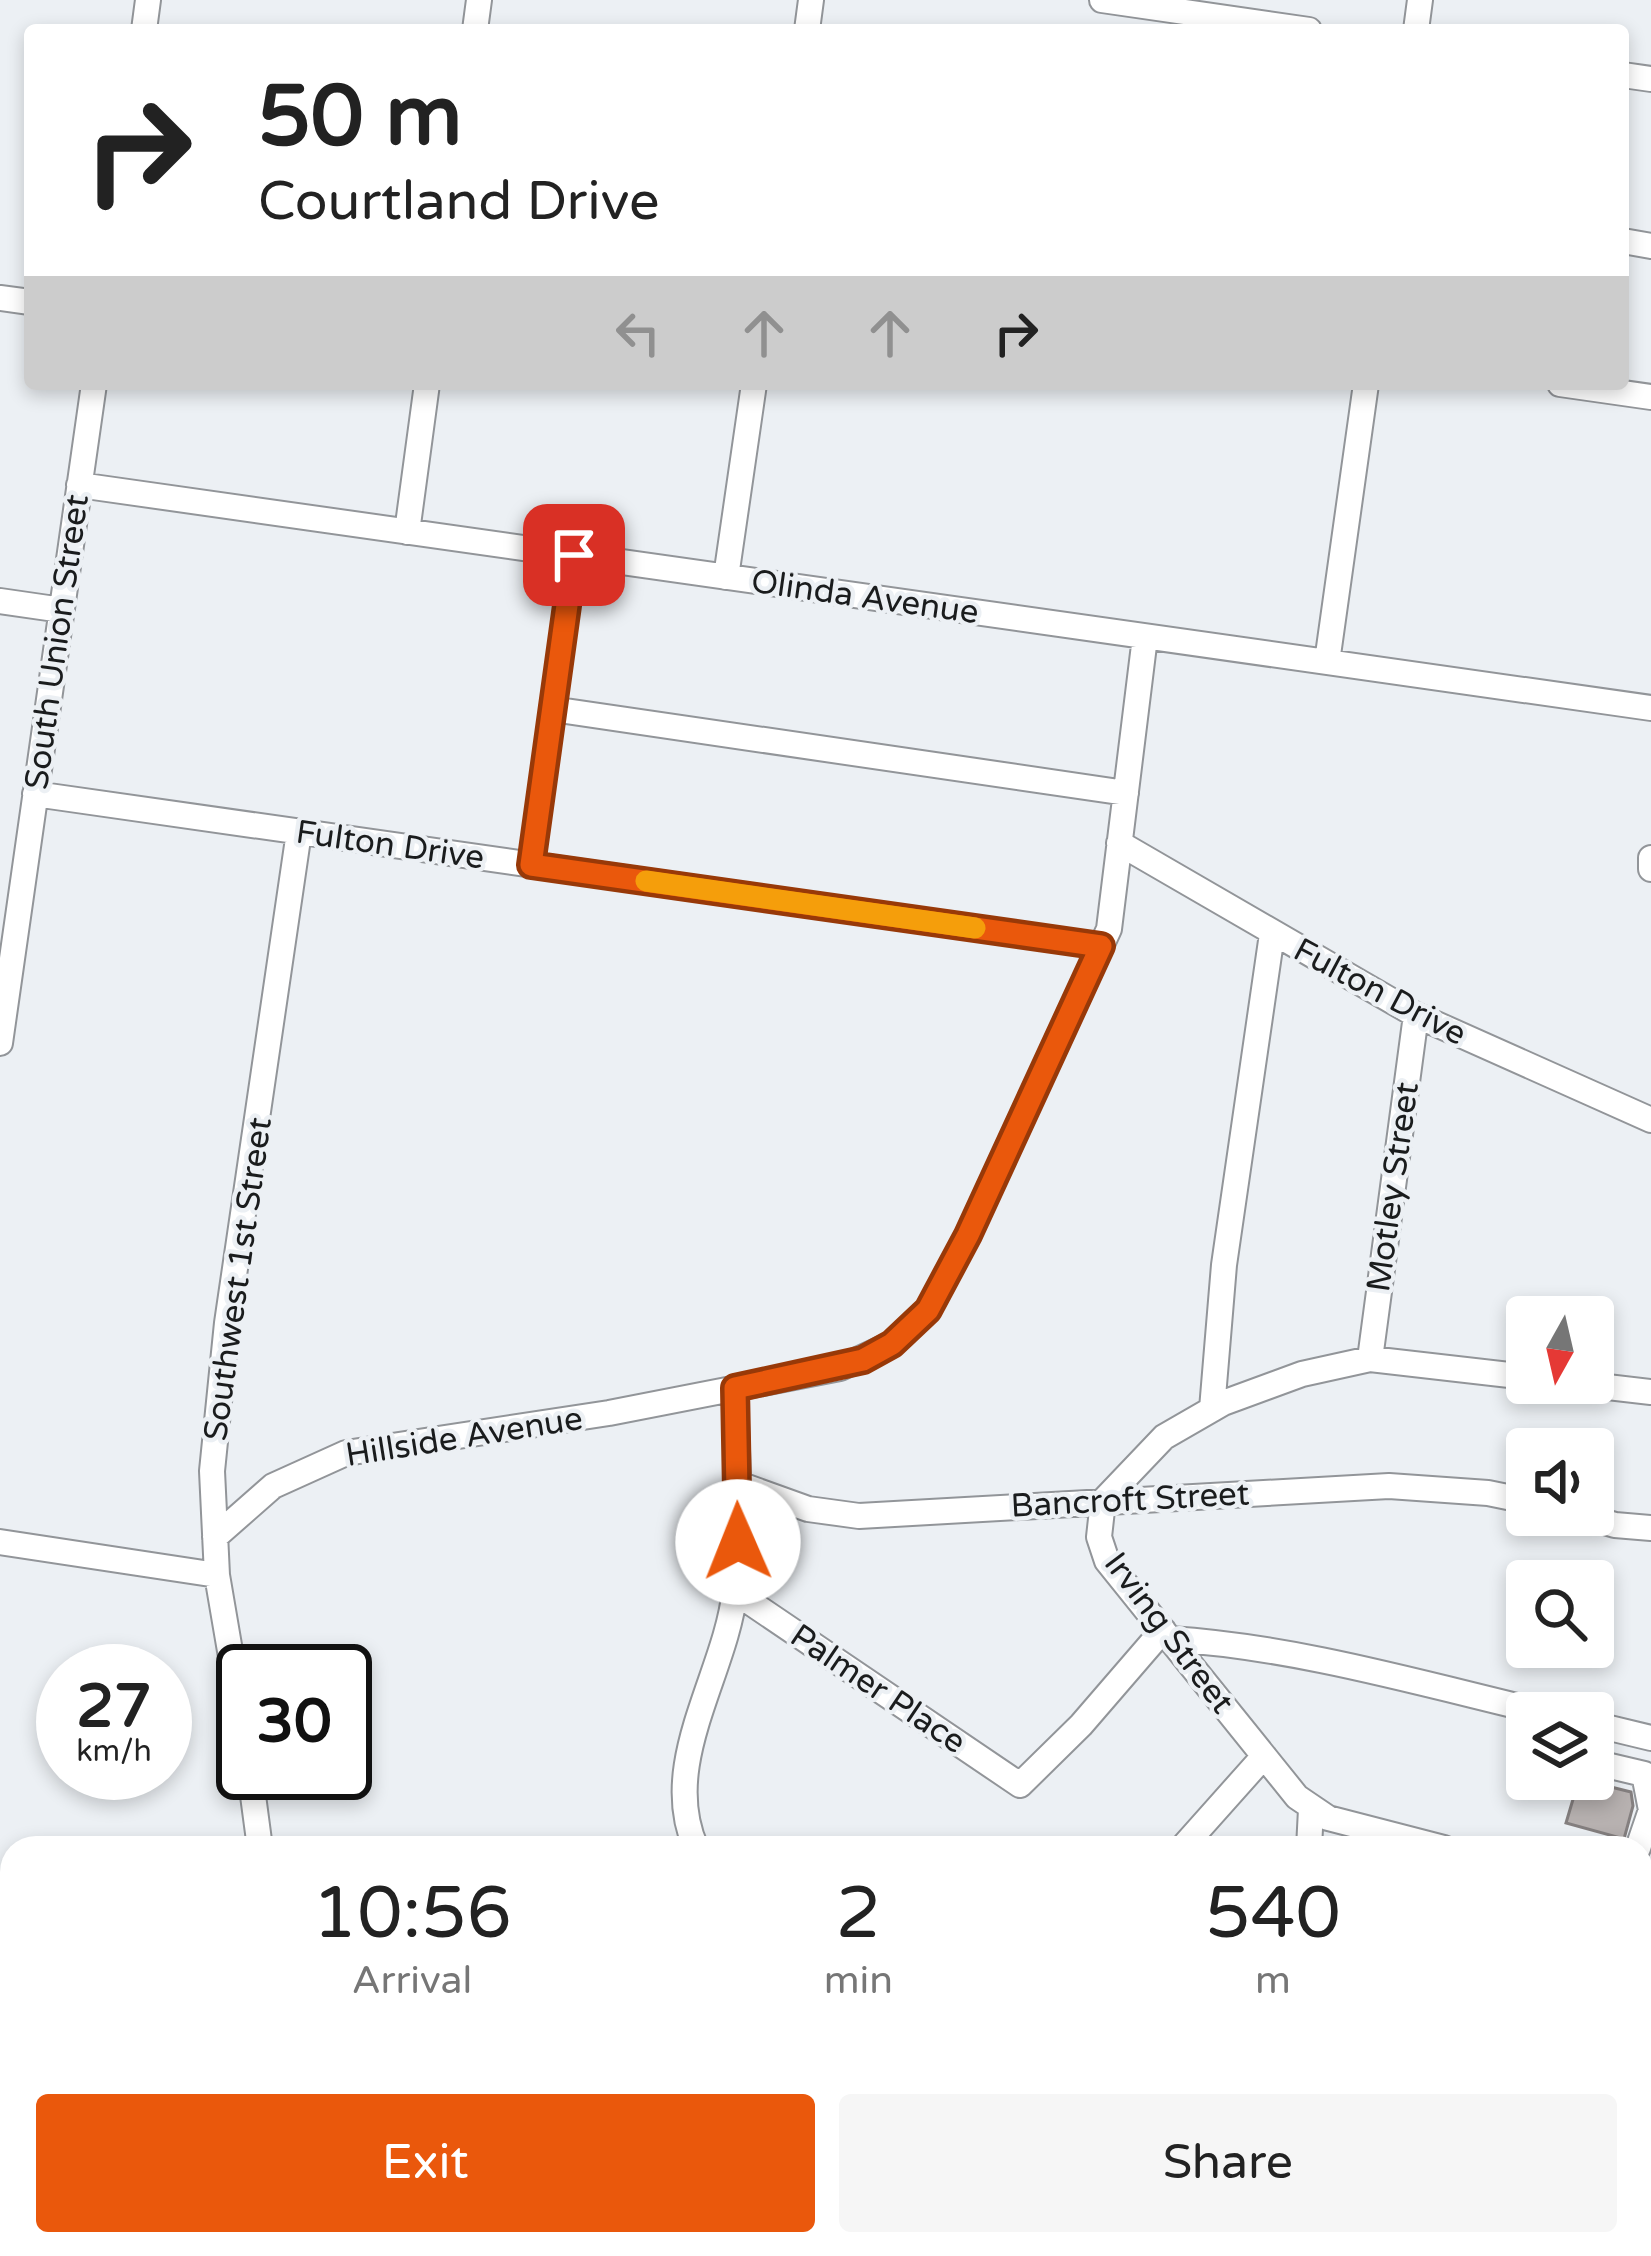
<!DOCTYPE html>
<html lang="en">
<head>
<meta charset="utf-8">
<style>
	body { margin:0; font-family:"Varela Round",sans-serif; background:#f6f6f6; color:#222; height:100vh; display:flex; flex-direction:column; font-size:45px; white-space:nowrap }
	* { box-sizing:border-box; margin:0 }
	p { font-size:39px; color:#767676 }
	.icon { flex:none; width:66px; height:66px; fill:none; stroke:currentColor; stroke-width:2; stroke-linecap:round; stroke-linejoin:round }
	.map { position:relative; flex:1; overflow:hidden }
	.drawer { position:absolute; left:0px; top:1836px; width:1653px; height:420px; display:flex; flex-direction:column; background:#fff; border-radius:36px 36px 0 0; box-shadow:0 6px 18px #0003 }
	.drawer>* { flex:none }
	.top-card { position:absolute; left:24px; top:24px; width:1605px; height:366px; border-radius:12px; box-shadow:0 6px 18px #0003; background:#fff; color:#222; overflow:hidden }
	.needle { width:78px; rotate:188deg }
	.tools { position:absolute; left:1506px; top:1296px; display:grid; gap:24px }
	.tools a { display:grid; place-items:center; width:108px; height:108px; border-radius:12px; background:#fff; box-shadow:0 6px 18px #0003; font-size:60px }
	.speed { position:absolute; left:36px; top:1644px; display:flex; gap:24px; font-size:60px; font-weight:700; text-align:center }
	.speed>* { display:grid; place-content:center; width:156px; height:156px; border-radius:50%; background:#fff; box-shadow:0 6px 18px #0003; line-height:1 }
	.speed small { font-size:30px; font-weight:400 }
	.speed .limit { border:6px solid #111; border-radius:18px; background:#fff; color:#111 }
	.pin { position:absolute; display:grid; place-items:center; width:102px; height:102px; color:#fff; margin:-51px; border-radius:24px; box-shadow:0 6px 18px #0006 }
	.me { position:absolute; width:132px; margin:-66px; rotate:359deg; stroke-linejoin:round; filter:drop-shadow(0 0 9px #0008) }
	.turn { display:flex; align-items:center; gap:42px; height:252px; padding:0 36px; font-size:54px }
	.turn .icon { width:156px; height:156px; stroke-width:2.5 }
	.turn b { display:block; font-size:84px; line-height:102px }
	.lanes { display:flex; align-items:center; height:114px; padding:0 36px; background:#0003; justify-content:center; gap:60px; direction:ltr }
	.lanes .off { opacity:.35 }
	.eta { display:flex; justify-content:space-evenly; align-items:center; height:204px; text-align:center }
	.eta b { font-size:72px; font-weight:600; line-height:84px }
	.cta { display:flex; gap:24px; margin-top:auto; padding:24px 36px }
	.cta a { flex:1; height:138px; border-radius:12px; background:#ea580c; color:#fff; font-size:48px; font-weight:600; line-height:138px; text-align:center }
	.cta a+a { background:#f6f6f6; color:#222 }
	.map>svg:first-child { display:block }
</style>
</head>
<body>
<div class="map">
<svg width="1651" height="2256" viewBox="0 0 1651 2256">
	<rect width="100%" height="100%" fill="#ecf0f4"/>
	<path fill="#b7b1b0" stroke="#847f7f" stroke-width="3" d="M 1579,1779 L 1631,1792 L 1633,1806 L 1624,1839 L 1566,1823 Z"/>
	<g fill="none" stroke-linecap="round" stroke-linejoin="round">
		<defs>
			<path id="minor" d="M 1102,0 L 1309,30
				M 144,30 L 148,0
				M 475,30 L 479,0
				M 807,30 L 811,0
				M 1416,30 L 1420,0
				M 1623,75 L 1651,79
				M 1623,241 L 1651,246
				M 0,298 L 30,302
				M 1560,384 L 1651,397
				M 79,485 L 1651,708
				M 407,532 L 427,384
				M 726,577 L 754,384
				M 0,601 L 62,610
				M 1327,662 L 1366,384
				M 552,709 L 1126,793
				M 35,794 L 1101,946
				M 1119,843 L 1416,1015 L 1651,1120
				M 1651,858 L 1651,869
				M 531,865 L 574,555
				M 0,1043 L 94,384
				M 1370,1359 L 1416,1015
				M 1573,1383 L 1651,1392
				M 1212,1409 L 1224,1265 L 1272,934
				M 736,1483 L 808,1509 L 859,1516 L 1389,1486 L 1488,1493 L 1527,1501
				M 1581,1515 L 1615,1525 L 1651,1528
				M 215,1537 L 273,1486 L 346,1453 L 609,1413 L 840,1368 L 892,1344 L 928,1310 L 968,1235 L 1109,929 L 1145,637
				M 0,1542 L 217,1575
				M 735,1592 L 1020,1785 L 1081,1725 L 1163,1630
				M 1170,1639 C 1297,1647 1423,1684 1546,1713
				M 1593,1724 L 1651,1738
				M 243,1727 L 217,1575 L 212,1471 L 227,1323 L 299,832
				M 1593,1762 L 1644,1774 L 1651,1810 L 1638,1848
				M 250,1773 L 260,1848
				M 696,1848 C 658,1763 726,1675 735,1590 C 743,1524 736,1455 735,1388
				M 1182,1848 L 1264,1756
				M 1309,1848 L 1311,1809
				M 1444,1848 L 1328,1818 L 1297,1797 L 1107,1561 L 1099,1537 L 1103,1501 L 1164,1437 L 1223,1403 L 1302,1374 L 1370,1359 L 1527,1377
				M 1641,1900 L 1651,1903
				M 910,2244 L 918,2256
				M 1323,2244 L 1336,2256
				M 256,2256 L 263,2244
				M 1114,2256 L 1126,2244"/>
			<path id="major" d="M 1641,2017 L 1651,1962
				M 0,2028 L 12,2031
				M 1641,2155 L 1651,2147
				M 1641,2201 L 1651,2193
				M 441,2244 L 453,2256
				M 1514,2256 L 1529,2244
				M 1570,2256 L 1586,2244"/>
		</defs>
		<use href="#minor" stroke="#929599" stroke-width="28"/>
		<use href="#major" stroke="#687fab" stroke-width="34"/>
		<use href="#minor" stroke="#fff" stroke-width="24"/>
		<use href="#major" stroke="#bed2fb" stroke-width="30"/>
	</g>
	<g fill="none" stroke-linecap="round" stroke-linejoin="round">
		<defs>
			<path id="route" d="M 574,555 L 531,865 L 1101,946 L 968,1235 L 928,1310 L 892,1344 L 863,1360 L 735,1388 L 738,1542"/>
		</defs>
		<use href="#route" stroke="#983908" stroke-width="30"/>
		<use href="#route" stroke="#ea580c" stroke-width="21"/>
		<path stroke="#f59e0b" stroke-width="21" d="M 646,881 L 975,928"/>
	</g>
	<g text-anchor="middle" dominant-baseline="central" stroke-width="9" stroke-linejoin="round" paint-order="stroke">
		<g font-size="33" fill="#1a1c1d" stroke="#ecf0f4">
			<text transform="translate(865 597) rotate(8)">Olinda Avenue</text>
			<text transform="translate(57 642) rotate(-82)">South Union Street</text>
			<text transform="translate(390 845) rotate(8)">Fulton Drive</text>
			<text transform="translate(1380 992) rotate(28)">Fulton Drive</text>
			<text transform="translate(1393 1187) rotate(-82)">Motley Street</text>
			<text transform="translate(238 1279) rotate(-82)">Southwest 1st Street</text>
			<text transform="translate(464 1437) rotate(-9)">Hillside Avenue</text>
			<text transform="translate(1130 1500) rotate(-3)">Bancroft Street</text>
			<text transform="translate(1169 1633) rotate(53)">Irving Street</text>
			<text transform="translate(878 1689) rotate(34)">Palmer Place</text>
		</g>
	</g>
</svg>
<div class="tools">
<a><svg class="needle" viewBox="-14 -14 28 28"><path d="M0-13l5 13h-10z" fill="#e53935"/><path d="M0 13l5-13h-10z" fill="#767676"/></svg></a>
<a><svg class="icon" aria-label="sound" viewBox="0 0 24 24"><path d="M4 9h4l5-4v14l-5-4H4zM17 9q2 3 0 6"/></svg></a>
<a><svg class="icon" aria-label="search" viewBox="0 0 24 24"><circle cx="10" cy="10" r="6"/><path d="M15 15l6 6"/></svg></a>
<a><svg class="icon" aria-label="layers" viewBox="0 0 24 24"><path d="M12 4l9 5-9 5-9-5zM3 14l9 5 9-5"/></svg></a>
</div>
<div class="speed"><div>27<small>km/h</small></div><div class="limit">30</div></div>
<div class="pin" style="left:574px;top:555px;background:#d93025"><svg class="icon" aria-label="arrive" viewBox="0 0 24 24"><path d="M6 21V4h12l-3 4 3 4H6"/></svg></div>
<svg class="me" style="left:738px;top:1542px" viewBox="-20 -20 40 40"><circle r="19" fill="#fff"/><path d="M0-13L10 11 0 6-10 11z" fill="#ea580c"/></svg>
<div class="top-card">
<div class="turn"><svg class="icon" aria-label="right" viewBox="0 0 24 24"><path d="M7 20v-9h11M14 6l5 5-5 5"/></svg><div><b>50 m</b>Courtland Drive</div></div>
<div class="lanes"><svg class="icon off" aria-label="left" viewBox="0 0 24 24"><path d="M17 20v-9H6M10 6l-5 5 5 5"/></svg><svg class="icon off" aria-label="ahead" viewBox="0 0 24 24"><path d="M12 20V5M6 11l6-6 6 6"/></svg><svg class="icon off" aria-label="ahead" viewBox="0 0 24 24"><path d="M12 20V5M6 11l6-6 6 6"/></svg><svg class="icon" aria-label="right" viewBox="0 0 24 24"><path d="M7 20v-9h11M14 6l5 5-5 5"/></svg></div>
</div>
<section class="drawer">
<div class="eta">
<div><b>10:56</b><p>Arrival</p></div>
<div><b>2</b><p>min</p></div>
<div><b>540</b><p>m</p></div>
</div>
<div class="cta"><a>Exit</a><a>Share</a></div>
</section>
</div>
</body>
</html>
